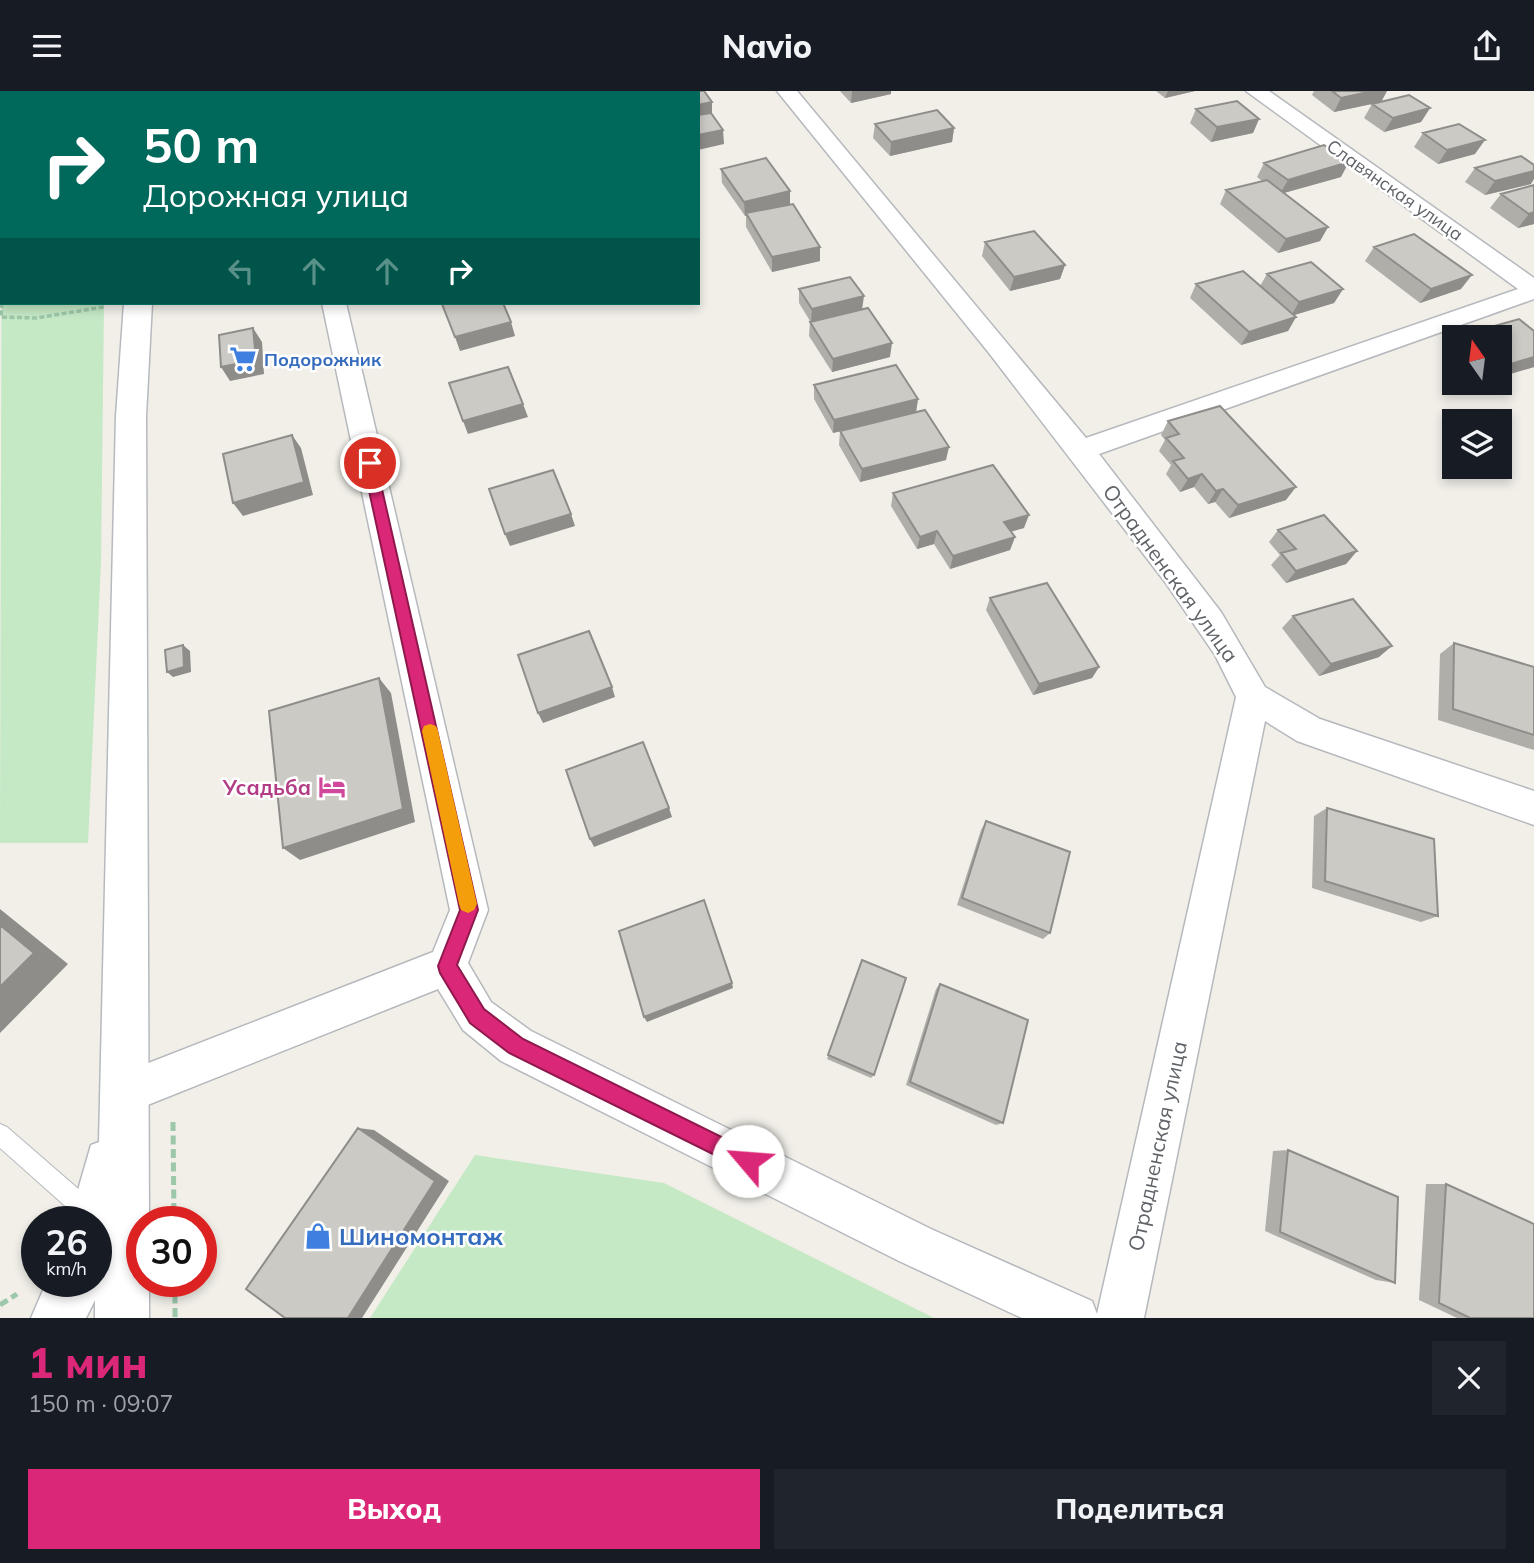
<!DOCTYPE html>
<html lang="ru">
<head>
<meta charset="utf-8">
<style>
	body { margin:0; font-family:Mulish,sans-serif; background:#20242c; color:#f1f3f6; height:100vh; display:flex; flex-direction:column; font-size:26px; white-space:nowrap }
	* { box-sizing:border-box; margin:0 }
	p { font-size:23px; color:#9ea1a6 }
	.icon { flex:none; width:38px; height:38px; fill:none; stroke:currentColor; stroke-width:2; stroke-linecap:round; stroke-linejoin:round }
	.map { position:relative; height:1227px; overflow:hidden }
	.side { display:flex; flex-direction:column; background:#171b24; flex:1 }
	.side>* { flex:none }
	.top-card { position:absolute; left:0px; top:0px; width:700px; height:214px; box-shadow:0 4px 10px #0003; background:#00695c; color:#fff; overflow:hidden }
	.needle { width:46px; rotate:346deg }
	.controls { position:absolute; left:1442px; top:234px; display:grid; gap:14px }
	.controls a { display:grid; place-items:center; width:70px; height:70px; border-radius:0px; background:#171b24; box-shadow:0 4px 10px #0003; font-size:35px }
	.speed { position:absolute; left:21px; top:1115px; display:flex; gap:14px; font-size:35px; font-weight:700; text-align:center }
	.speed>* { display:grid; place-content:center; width:91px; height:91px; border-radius:50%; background:#171b24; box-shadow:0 4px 10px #0003; line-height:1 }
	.speed small { font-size:18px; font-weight:400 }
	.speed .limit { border:10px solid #d22; background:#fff; color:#111 }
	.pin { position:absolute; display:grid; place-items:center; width:60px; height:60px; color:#fff; margin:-30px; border:4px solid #fff; border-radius:50%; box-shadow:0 2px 7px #0007 }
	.me { position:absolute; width:77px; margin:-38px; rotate:297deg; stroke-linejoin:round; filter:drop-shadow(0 0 5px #0008) }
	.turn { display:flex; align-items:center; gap:24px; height:147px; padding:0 28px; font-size:32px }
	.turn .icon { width:91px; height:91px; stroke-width:2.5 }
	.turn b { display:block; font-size:49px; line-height:60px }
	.lanes { display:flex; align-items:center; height:66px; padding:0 28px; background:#0003; justify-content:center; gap:35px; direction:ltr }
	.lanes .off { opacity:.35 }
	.round { display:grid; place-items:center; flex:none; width:74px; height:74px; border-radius:0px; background:#20242c }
	.overview { display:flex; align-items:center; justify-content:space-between; height:119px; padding:0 28px }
	h1 { font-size:42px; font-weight:800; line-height:52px; color:#db2777 }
	.cta { display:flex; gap:14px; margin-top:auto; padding:14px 28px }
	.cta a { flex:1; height:80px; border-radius:0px; background:#db2777; color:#fff; font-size:28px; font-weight:800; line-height:80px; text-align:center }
	.cta a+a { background:#20242c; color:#f1f3f6 }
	header { display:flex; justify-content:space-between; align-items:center; height:91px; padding:0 28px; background:#171b24; font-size:32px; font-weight:800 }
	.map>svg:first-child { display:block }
</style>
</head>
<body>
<header><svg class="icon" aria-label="menu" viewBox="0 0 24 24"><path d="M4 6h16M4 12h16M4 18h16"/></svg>Navio<svg class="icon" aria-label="share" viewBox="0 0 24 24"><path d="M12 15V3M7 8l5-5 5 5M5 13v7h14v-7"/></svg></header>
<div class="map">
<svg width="1534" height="1227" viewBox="0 0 1534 1227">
	<rect width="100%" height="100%" fill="#f1efe8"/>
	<path fill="#c5e8c5" d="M 2,18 L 2,212 L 104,212 L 101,471 L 88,752 L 0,752 Z
		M 475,1064 L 664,1092 L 934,1227 L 370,1227 Z"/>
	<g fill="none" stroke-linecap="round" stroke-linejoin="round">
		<defs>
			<path id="lane" d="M 0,1033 L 7,1036 L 98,1115 L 101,1123 L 98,1131 L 82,1130 L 0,1057 Z"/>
			<path id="street" d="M 288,0 L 308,0 L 308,2 L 288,2 Z
				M 777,0 L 797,0 L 1086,347 L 1518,198 L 1246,0 L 1269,0 L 1534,187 L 1534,208 L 1099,363 L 1221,521 L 1265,596 L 1320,628 L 1534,700 L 1534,734 L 1297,650 L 1265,630 L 1144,1227 L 1022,1227 L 899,1170 L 501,970 L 463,939 L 438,898 L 125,1023 L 110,1017 L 104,1002 L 110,987 L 433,861 L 450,819 L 322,212 L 346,212 L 488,819 L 468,872 L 491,911 L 531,940 L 931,1138 L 1092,1210 L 1097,1223 L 1236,606 L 1215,564 L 1165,491 L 989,262 Z"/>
			<path id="secondary" d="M 121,0 L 143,0 L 143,2 L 121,2 Z
				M 124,212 L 152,212 L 146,325 L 149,1130 L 142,1130 L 142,1190 L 149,1190 L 149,1227 L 95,1227 L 95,1209 L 86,1227 L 31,1227 L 47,1190 L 96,1190 L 96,1130 L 69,1130 L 91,1054 L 99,1051 L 116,325 Z"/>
		</defs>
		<use href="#lane" stroke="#b5b8bc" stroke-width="2"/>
		<use href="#street" stroke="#b5b8bc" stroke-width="3"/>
		<use href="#secondary" stroke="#b6babf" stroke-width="3"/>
		<path stroke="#9cc7a9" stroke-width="3.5" stroke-dasharray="5 2.5" stroke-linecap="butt" d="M 2,212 L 1,226 L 36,227 L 104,216"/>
		<path stroke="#9cc7a9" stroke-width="5" stroke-dasharray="9 4.5" stroke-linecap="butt" d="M 173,1031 L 174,1130
			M 175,1190 L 175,1227
			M 0,1214 L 17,1203"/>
		<use href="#lane" fill="#fff" fill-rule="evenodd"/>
		<use href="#street" fill="#fff" fill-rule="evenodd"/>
		<use href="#secondary" fill="#fff" fill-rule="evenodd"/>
	</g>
	<path fill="#afaea9" d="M 840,0 L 891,0 L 891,3 L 851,12 Z
		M 1156,0 L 1195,0 L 1165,7 Z
		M 1314,0 L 1387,0 L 1381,11 L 1334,21 L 1312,4 Z
		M 1372,13 L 1430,17 L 1421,31 L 1384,41 L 1364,27 Z
		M 1196,18 L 1259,28 L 1253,42 L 1211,51 L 1190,32 Z
		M 875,33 L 954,37 L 952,51 L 890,65 L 873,47 Z
		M 1423,42 L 1475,63 L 1438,73 L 1414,56 Z
		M 1264,72 L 1341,86 L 1284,102 L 1328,136 L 1320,150 L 1278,162 L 1220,113 L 1226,99 L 1262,90 L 1257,86 Z
		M 1475,77 L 1531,93 L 1485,104 L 1465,91 Z
		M 721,78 L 790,100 L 790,114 L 820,156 L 820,170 L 772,181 L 746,136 L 746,125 L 745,125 L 722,92 Z
		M 1534,94 L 1534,133 L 1518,137 L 1490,117 L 1501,103 Z
		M 985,151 L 1065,174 L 1060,188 L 1010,200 L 982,165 Z
		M 1374,156 L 1461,198 L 1420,212 L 1365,170 Z
		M 1267,183 L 1343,198 L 1334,212 L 1294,224 L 1296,226 L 1288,240 L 1241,254 L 1190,207 L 1196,193 L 1260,195 Z
		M 799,198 L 863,218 L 890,266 L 832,281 L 809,245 L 810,230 L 799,212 Z
		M 1534,240 L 1534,276 L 1500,286 L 1500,247 L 1463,247 L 1466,243 Z
		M 814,294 L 918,308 L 916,321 L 833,342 L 814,308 Z
		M 1168,330 L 1286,409 L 1229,427 L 1215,411 L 1208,413 L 1194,396 L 1180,401 L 1166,383 L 1171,374 L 1159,360 L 1165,349 L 1161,344 Z
		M 840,340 L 946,369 L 860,391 L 839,354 Z
		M 893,402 L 1024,437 L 1011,440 L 1015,446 L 1010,459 L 950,478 L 934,453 L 917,458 L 891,415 Z
		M 1278,439 L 1357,460 L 1346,473 L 1286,492 L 1271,474 L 1280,464 L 1269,451 Z
		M 990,507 L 1099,576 L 1092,587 L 1033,604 L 986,519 Z
		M 1293,525 L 1379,566 L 1319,585 L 1282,537 Z
		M 1454,552 L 1534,576 L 1534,659 L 1438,629 L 1440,563 Z
		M 1327,717 L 1438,825 L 1421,831 L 1312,797 L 1314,725 Z
		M 986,730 L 1050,842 L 1043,848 L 957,814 L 981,739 Z
		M 862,869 L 874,984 L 871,987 L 827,968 Z
		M 940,893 L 1003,1032 L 996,1034 L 906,994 L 936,898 Z
		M 1288,1059 L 1395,1192 L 1376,1189 L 1265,1140 L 1273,1060 Z
		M 1426,1093 L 1446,1093 L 1534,1227 L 1457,1227 L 1419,1209 Z"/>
	<path fill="#8f8d8a" d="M 228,0 L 261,0 L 262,2 L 229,2 Z
		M 852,0 L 891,0 L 891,3 L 851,12 Z
		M 1168,0 L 1195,0 L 1165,7 Z
		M 1373,0 L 1387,0 L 1381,11 L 1334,21 L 1341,7 Z
		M 712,11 L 712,25 L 698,28 L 698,14 Z
		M 1430,17 L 1421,31 L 1384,41 L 1393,27 Z
		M 1259,28 L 1253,42 L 1211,51 L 1217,36 Z
		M 954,37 L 952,51 L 890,65 L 891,51 Z
		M 723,39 L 724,53 L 698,59 L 698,44 Z
		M 1485,49 L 1475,63 L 1438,73 L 1447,59 Z
		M 1349,71 L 1341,86 L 1280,103 L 1288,89 Z
		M 1534,80 L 1534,88 L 1531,93 L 1485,104 L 1495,90 Z
		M 790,100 L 790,114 L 746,122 L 746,125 L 745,125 L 744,111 Z
		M 1534,121 L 1534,133 L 1518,137 L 1529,123 Z
		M 1328,136 L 1320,150 L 1278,162 L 1286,148 Z
		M 820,156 L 820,170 L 772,181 L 772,166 Z
		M 1065,174 L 1060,188 L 1010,200 L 1014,186 Z
		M 1472,184 L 1461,198 L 1420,212 L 1431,198 Z
		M 1343,198 L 1334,212 L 1291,225 L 1299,211 Z
		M 864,205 L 862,219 L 811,232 L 812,218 Z
		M 1296,226 L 1288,240 L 1241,254 L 1249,241 Z
		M 511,231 L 515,245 L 460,260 L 455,246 Z
		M 253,237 L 262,251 L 264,283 L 230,290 L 221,276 Z
		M 892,252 L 890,266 L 832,281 L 833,268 Z
		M 1534,266 L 1534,276 L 1500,286 L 1500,280 L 1504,275 Z
		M 918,308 L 916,321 L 833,342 L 834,329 Z
		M 523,313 L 528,326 L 468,343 L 463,330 Z
		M 292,344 L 301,357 L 313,404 L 243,425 L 233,412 Z
		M 949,356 L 946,369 L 860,391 L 862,378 Z
		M 1202,383 L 1194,396 L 1180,401 L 1188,388 Z
		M 1296,396 L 1286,409 L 1229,427 L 1238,414 Z
		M 1223,398 L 1215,411 L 1208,413 L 1216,400 Z
		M 571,423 L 575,435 L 510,455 L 505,443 Z
		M 1029,424 L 1024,437 L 1000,444 L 1004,431 Z
		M 937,440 L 934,453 L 917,458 L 920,446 Z
		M 1015,446 L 1010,459 L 950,478 L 953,465 Z
		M 1357,460 L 1346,473 L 1286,492 L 1296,480 Z
		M 183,554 L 190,560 L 191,581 L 173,586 L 167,581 Z
		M 1392,555 L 1379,566 L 1319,585 L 1331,573 Z
		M 1099,576 L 1092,587 L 1033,604 L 1039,593 Z
		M 379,587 L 391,602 L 415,731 L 300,769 L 283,757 Z
		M 612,596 L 615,606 L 543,632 L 538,622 Z
		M 669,717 L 672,726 L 594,756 L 590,748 Z
		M 0,818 L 68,873 L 0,942 Z
		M 732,892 L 733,897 L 647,931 L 644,926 Z
		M 358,1037 L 374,1039 L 449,1090 L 362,1227 L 348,1227 Z"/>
	<path fill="#cccac5" stroke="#8f8d8a" stroke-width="2" d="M 174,0 L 191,0 L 191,2 L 175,2 Z
		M 672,0 L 704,0 L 712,11 L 698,14 L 698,2 L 663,2 Z
		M 1332,0 L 1373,0 L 1341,7 Z
		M 1409,4 L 1430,17 L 1393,27 L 1372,13 Z
		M 1237,10 L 1259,28 L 1217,36 L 1196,18 Z
		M 937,19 L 954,37 L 891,51 L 875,33 Z
		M 711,22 L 723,39 L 698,44 L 698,24 Z
		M 1459,33 L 1485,49 L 1447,59 L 1423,42 Z
		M 1324,54 L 1349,71 L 1288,89 L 1264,72 Z
		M 1521,65 L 1534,74 L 1534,80 L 1495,90 L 1475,77 Z
		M 766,67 L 790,100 L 744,111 L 721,78 Z
		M 1267,89 L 1328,136 L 1286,148 L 1226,99 Z
		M 1534,94 L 1534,121 L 1529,123 L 1501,103 Z
		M 793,113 L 820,156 L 772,166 L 746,122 Z
		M 1034,140 L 1065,174 L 1014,186 L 985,151 Z
		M 1414,143 L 1472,184 L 1431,198 L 1374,156 Z
		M 1311,171 L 1343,198 L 1299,211 L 1267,183 Z
		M 1243,180 L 1296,226 L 1249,241 L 1196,193 Z
		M 850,186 L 864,205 L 812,218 L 799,198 Z
		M 447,212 L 503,212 L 511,231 L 455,246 L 442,213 Z
		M 868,217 L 892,252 L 833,268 L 810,231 Z
		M 1519,228 L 1534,240 L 1534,266 L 1504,275 L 1500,271 L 1500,247 L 1470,247 L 1466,243 Z
		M 253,237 L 256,269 L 221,276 L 219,244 Z
		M 896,274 L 918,308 L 834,329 L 814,294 Z
		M 508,276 L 523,313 L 463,330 L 449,292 Z
		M 1220,315 L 1296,396 L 1238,414 L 1223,398 L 1216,400 L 1202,383 L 1188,388 L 1173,370 L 1184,367 L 1166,347 L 1179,343 L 1168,330 Z
		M 925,319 L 949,356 L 862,378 L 840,340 Z
		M 292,344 L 304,391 L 233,412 L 223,363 Z
		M 993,374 L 1029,424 L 1004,431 L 1015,446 L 953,465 L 937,440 L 920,446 L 893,402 Z
		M 553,379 L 571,423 L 505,443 L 489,398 Z
		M 1324,424 L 1357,460 L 1296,480 L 1281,462 L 1296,458 L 1278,439 Z
		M 1047,492 L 1099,576 L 1039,593 L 990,507 Z
		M 1353,508 L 1392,555 L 1331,573 L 1293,525 Z
		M 589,540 L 612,596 L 538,622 L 518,564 Z
		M 1454,552 L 1534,576 L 1534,644 L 1453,618 Z
		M 183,554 L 184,576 L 167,581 L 165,559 Z
		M 379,587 L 403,718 L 283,757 L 269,620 Z
		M 643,651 L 669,717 L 590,748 L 566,679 Z
		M 1327,717 L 1434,748 L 1438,825 L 1325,790 Z
		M 986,730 L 1070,761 L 1050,842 L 962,807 Z
		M 704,809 L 732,892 L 644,926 L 619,840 Z
		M 0,834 L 34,862 L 0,896 Z
		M 862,869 L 906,887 L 874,984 L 828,964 Z
		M 940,893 L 1028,929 L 1003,1032 L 910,991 Z
		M 358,1037 L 435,1090 L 348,1227 L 285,1227 L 246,1198 Z
		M 1288,1059 L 1398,1106 L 1395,1192 L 1280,1141 Z
		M 1446,1093 L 1534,1133 L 1534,1227 L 1470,1227 L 1439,1212 Z"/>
	<path fill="#db2777" stroke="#8e194d" stroke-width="2" d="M 370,367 L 376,372 L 478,819 L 457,874 L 484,918 L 523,948 L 756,1063 L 759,1070 L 756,1077 L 748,1080 L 741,1077 L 509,962 L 470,932 L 440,882 L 438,875 L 460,819 L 363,372 Z"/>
	<path fill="#f59e0b" d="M 430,633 L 436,635 L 438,640 L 477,813 L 474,819 L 468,822 L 461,819 L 459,813 L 422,640 L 424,635 Z"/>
	<defs>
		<symbol id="supermarket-bare" viewBox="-9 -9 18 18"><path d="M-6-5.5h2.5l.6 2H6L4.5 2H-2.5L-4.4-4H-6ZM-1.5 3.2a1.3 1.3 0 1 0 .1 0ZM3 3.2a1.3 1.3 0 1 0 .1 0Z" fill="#3f7fe0" stroke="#fff" stroke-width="2.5" paint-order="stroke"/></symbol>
		<symbol id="hotel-bare" viewBox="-9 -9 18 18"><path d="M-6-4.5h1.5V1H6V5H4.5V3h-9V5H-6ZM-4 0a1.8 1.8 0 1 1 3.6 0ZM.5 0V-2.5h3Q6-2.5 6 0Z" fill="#d1479c" stroke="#fff" stroke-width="2.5" paint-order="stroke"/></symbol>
		<symbol id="shop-bare" viewBox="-9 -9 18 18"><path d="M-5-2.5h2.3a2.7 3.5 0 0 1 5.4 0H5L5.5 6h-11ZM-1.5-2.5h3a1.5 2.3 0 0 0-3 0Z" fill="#3f7fe0" stroke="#fff" stroke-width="2.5" paint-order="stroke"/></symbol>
	</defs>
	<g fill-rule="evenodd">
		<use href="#supermarket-bare" x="224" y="249" width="38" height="38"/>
		<use href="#hotel-bare" x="313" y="677" width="38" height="38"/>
		<use href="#shop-bare" x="299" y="1126" width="38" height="38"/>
	</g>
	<g text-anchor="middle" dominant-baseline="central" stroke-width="5" stroke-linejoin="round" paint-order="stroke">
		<g font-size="18" fill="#5f6368" stroke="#fff">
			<text transform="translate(1395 99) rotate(35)">Славянская улица</text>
		</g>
		<g font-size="18" font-weight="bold" fill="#366cbe" stroke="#fff" text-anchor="start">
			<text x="264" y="268">Подорожник</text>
		</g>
		<g font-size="21" fill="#5f6368" stroke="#fff">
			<text transform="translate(1171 482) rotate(54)">Отрадненская улица</text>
			<text transform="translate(1157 1055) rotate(-78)">Отрадненская улица</text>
		</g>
		<g font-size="21" font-weight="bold" fill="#b23c85" stroke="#fff" text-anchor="end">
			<text x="311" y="696">Усадьба</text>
		</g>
		<g font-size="24" font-weight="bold" fill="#366cbe" stroke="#fff" text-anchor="start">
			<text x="339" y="1145">Шиномонтаж</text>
		</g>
	</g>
</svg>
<div class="controls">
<a><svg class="needle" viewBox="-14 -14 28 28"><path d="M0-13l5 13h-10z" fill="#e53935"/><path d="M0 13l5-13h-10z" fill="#9ea1a6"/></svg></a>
<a><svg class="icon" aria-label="layers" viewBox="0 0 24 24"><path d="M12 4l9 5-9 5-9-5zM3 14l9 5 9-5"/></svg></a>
</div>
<div class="speed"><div>26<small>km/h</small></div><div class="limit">30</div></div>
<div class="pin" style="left:370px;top:372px;background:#d93025"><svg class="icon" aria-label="arrive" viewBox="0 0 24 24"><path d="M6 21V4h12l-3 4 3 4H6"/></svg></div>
<svg class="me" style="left:748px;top:1070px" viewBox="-20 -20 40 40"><circle r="19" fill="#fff"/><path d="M0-13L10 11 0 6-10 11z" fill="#db2777"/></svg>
<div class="top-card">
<div class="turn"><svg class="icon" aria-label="right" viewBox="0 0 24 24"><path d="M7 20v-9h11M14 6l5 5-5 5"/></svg><div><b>50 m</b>Дорожная улица</div></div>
<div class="lanes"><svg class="icon off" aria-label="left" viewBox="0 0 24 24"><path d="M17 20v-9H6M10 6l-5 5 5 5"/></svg><svg class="icon off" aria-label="ahead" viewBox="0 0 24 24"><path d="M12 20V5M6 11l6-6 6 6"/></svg><svg class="icon off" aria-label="ahead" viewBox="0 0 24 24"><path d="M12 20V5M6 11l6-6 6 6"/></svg><svg class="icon" aria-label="right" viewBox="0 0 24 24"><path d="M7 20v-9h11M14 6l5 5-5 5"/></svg></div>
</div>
</div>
<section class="side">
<div class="overview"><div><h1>1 мин</h1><p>150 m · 09:07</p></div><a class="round"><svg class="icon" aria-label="close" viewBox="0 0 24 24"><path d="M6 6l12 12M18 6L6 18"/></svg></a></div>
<div class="cta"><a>Выход</a><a>Поделиться</a></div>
</section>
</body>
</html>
